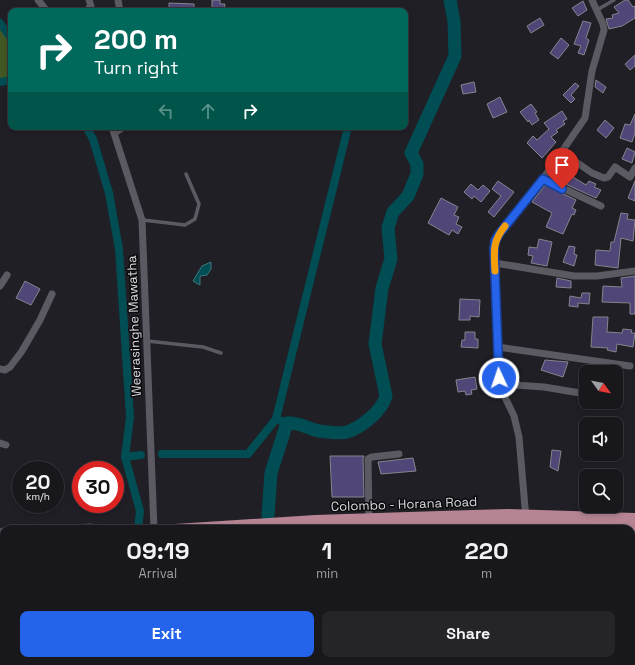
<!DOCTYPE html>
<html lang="en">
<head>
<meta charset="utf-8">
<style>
	body { margin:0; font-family:"Space Grotesk",sans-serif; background:#252429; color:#f1f3f6; height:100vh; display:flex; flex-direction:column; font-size:15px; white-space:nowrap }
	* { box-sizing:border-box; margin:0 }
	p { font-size:13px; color:#9f9fa3 }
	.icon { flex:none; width:22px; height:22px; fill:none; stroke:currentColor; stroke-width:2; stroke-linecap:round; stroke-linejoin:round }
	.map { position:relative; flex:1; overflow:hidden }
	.details { position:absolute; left:0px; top:525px; width:635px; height:140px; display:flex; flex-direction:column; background:#18171c; border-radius:12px 12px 0 0; box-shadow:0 2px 6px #0003,0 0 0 1px #36363b }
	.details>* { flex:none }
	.top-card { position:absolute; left:8px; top:8px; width:400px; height:122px; border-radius:8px; box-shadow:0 2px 6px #0003,0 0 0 1px #36363b; background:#00695c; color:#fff; overflow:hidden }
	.needle { width:26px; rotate:123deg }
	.tools { position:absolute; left:579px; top:365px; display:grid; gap:8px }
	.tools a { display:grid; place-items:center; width:44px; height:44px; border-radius:8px; background:#18171c; box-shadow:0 2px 6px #0003,0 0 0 1px #36363b; font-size:20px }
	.speed { position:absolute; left:12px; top:461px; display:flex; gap:8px; font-size:20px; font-weight:700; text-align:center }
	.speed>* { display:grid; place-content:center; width:52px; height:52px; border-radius:50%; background:#18171c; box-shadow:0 2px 6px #0003,0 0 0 1px #36363b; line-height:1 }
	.speed small { font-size:10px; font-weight:400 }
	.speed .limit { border:6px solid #d22; background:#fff; color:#111 }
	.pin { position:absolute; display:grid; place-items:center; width:34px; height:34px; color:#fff; margin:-41px -17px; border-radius:50% 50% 50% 0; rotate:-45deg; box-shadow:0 0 4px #0007 }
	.pin .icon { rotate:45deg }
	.me { position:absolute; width:44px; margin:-22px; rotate:357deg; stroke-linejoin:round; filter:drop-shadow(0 0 3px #0008) }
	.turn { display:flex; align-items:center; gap:14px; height:84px; padding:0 20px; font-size:18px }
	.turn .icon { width:52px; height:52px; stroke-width:2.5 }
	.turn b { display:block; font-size:28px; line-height:34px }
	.lanes { display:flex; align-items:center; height:38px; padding:0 20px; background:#0003; justify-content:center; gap:20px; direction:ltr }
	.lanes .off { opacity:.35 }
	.eta { display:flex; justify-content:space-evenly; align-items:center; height:68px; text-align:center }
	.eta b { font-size:24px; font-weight:700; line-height:28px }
	.primary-button { display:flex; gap:8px; margin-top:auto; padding:8px 20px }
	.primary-button a { flex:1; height:46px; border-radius:8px; background:#2563eb; color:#fff; font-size:16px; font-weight:700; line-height:46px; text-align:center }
	.primary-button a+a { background:#252429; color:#f1f3f6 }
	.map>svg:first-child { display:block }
</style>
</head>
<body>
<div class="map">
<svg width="635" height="665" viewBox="0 0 635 665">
	<rect width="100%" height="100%" fill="#201f26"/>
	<path fill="#425824" d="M 0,27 L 11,42 L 11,77 L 0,79 Z
		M 4,622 L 4,661 L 55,661 L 54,665 L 0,665 L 0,625 Z"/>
	<path fill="#004d54" stroke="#42777e" d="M 211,262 L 211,269 L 207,275 L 200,276 L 200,285 L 193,281 L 202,266 Z"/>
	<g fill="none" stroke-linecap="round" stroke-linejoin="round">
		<path stroke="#004d54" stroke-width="8" d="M 0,23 L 11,38
			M 0,82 L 11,80
			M 86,127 L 93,139 L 109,193 L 119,249 L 130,417 L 125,457 L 140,511 L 138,529
			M 287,423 L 276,419 L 348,127
			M 162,454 L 248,454 L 276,419
			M 125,457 L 141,455
			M 97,665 L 99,661"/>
		<path stroke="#004d54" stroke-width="13" d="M 268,515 L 271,473 L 287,423 C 301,422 307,429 319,431 C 326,432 340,434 347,432 C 362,427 382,411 386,396 L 375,344 L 382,288 L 391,259 L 388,228 L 393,212 L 408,196 L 417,174 L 417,164 L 411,153 L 455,56 L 454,21 L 450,0"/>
	</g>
	<path fill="#514678" stroke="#85848c" d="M 212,0 L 220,0 L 220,4 L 225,4 L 224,9 L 212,9 Z
		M 625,0 L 628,0 L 633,7 L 635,6 L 635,18 L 622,26 L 609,29 L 606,19 L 613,18 L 612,15 L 619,13 L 614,7 Z
		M 583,1 L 587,10 L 578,16 L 572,8 Z
		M 169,3 L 194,4 L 194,11 L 169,11 Z
		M 540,18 L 544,25 L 531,33 L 527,26 Z
		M 583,21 L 591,23 L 586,38 L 589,40 L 584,55 L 578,53 L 581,46 L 574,44 Z
		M 561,38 L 569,45 L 558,59 L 550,53 Z
		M 635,55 L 635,66 L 630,70 L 625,64 Z
		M 596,80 L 606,87 L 603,93 L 595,87 Z
		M 474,82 L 476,92 L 463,94 L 461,85 Z
		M 575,83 L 579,86 L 571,95 L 575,99 L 571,103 L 563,95 Z
		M 500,97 L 507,112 L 493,118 L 487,104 Z
		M 531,104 L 537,112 L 535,113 L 539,120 L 532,125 L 529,120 L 528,122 L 520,112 Z
		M 562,111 L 567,119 L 563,121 L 565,124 L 556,130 L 558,132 L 551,137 L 556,142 L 542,158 L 527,143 L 533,136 L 537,140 L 549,129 L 544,123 Z
		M 635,114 L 635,133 L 632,142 L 620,138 L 625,124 L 630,125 Z
		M 605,120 L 614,128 L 606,138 L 597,130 Z
		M 627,148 L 635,152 L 632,163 L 622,159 Z
		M 562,160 L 573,167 L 568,174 L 586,185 L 589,181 L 596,184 L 594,187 L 601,190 L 596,198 L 550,177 Z
		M 498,181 L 514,192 L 494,217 L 488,212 L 501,196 L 492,189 Z
		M 635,181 L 635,201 L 628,198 Z
		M 471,184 L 478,190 L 483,185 L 490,191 L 481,202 L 474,196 L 472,199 L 464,192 Z
		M 545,185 L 576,200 L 572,208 L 576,210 L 574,215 L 572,214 L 563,234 L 546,227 L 552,213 L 532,202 Z
		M 441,198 L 458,207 L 454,215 L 459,217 L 456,224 L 462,227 L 458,234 L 452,230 L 449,235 L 428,223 Z
		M 621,213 L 628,214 L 627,219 L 635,220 L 633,241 L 621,238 L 618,268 L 595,265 L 596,250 L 610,251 L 611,242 L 614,242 Z
		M 539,239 L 552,242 L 547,266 L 531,263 L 533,256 L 528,255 L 529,247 L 537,248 Z
		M 569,246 L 575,247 L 574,254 L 577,255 L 574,266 L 563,262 Z
		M 635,276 L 635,314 L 630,314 L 630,303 L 602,302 L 603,286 L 622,287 L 621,278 Z
		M 557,278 L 571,281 L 571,288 L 556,287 Z
		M 25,281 L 40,289 L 31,305 L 16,298 Z
		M 582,293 L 590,293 L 589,304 L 578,303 L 578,307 L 569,306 L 570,296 L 581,298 Z
		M 460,299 L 480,300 L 479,317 L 470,316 L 470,320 L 459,320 Z
		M 593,317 L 608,317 L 607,332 L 622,333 L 623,329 L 632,330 L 631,333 L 635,333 L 633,347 L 617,344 L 616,352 L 607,350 L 608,348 L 591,347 Z
		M 465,332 L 475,332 L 475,339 L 478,339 L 478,348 L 461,347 L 462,340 L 465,340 Z
		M 545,360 L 568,362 L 563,377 L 541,370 Z
		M 475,377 L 477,389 L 471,390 L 472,394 L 466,395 L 465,391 L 458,392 L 456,380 Z
		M 552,450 L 561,451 L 558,471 L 550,467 Z
		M 330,456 L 364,456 L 363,459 L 364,497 L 332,497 Z
		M 413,458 L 416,471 L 381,474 L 378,462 Z"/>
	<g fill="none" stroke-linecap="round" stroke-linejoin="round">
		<path stroke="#5b5a62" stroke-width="3.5" d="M 597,10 L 614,0
			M 116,134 L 127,127
			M 143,220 L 185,225 L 195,219 L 199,204 L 186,174
			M 147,341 L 203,347 L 221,353"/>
		<path stroke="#5b5a62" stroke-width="7" d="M 38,0 L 47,11
			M 118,0 L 120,11
			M 86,11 L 91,6 L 89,0
			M 112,127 L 142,220 L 154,529
			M 562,152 L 592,173 L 604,178 L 608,177 L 615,167 L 630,177 L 635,168
			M 543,179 L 601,206
			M 495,263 L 574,276 L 597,276 L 635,271
			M 0,286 L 7,275
			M 498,347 L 630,366
			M 0,369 L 5,370 L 10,367 L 22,351 L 40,320 L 52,294
			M 500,384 L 544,387 L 586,394
			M 0,443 L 6,445
			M 369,518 L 368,459 L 372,457 L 399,454
			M 526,519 L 519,437 L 514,416 L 502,391 L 499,379 L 494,249 L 495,241 L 499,234 L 540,183 L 585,118 L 592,71 L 604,30 L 603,24 L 592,0
			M 51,529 L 91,527 L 96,529
			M 0,532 L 4,531
			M 478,661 L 497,665
			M 217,665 L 218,661
			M 429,665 L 432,661"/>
		<path stroke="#b68493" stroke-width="10" d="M 175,529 L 315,520 L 440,516 L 508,514 L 635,518
			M 349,529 L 504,523 L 635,528
			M 0,540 L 4,540
			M 0,547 L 4,547"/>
	</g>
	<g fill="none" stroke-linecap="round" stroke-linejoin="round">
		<defs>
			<path id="route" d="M 499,378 L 494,248 L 495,241 L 499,234 L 543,179 L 562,189"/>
		</defs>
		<use href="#route" stroke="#184099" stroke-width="10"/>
		<use href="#route" stroke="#2563eb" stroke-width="7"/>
		<path stroke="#f59e0b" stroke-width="7" d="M 495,271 C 494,252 492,242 505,226"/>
	</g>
	<g text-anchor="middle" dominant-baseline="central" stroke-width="3" stroke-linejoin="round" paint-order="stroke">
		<g font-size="13" fill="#dbdadf" stroke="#0a0a0d">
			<text transform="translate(134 326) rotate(-92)">Weerasinghe Mawatha</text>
			<text transform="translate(404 504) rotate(-2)">Colombo - Horana Road</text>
		</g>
	</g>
</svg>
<div class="tools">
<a><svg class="needle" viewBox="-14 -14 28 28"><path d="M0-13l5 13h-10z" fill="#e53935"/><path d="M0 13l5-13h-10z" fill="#9f9fa3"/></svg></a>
<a><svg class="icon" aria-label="sound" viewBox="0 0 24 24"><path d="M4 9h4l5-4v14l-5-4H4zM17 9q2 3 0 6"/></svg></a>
<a><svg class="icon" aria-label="search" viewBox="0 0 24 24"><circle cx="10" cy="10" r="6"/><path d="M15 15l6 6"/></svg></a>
</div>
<div class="speed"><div>20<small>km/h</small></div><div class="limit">30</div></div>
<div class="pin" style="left:562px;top:189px;background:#d93025"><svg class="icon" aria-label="arrive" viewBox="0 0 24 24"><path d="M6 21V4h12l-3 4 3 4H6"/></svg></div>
<svg class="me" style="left:499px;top:378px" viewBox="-20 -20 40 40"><circle r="17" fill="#2563eb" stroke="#fff" stroke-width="3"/><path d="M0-11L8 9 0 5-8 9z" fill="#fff"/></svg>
<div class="top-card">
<div class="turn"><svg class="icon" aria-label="right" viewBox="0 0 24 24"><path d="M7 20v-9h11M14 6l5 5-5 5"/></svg><div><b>200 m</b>Turn right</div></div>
<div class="lanes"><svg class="icon off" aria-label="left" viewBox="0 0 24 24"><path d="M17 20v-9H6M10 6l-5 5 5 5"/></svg><svg class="icon off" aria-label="ahead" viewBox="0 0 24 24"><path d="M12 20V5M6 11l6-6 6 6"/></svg><svg class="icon" aria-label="right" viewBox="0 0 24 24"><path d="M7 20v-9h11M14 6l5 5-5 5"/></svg></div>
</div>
<section class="details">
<div class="eta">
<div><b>09:19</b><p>Arrival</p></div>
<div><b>1</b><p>min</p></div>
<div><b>220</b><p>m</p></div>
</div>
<div class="primary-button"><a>Exit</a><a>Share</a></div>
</section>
</div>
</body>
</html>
